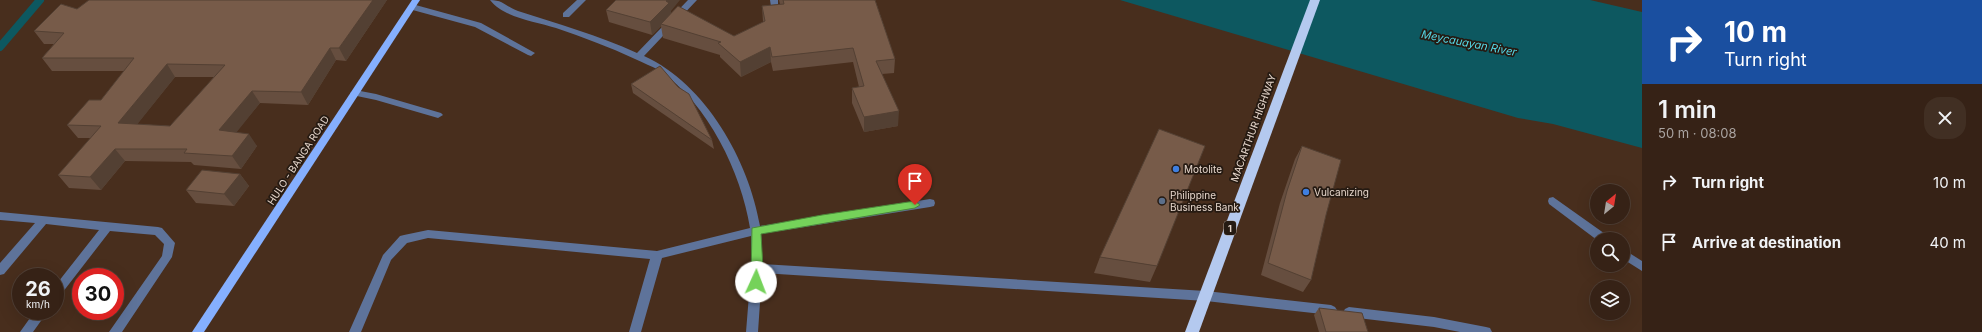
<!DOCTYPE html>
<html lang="en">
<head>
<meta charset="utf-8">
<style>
	body { margin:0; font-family:Inter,sans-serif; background:#412f23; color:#f1f3f6; height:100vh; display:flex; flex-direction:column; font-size:15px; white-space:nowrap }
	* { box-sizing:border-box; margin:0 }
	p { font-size:13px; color:#aaa4a1 }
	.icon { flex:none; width:22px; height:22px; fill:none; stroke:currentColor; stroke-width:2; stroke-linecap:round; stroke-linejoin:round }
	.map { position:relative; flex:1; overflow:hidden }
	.side { display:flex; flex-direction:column; background:#362216; width:340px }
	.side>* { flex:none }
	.hud { background:#1a4fa0; color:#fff; overflow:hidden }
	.needle { width:26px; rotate:30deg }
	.fabs { position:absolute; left:1590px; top:184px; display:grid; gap:8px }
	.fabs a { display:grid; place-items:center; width:40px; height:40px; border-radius:50%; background:#362216; box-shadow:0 4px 16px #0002,0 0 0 1px #503f35; font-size:20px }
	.speed { position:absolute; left:12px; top:268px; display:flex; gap:8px; font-size:20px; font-weight:700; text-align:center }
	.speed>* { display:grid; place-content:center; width:52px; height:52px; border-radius:50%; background:#362216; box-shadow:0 4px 16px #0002,0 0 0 1px #503f35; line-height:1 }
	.speed small { font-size:10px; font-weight:400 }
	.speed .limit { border:6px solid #d22; background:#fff; color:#111 }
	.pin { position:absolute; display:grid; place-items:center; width:34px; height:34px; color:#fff; margin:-41px -17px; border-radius:50% 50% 50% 0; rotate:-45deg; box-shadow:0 0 4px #0007 }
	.pin .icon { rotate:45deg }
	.me { position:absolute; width:44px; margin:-22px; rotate:2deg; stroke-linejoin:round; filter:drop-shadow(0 0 3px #0008) }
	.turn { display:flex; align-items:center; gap:14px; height:84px; padding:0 16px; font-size:18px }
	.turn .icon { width:52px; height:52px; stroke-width:2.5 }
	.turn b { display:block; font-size:28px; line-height:34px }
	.round { display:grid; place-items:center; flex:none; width:42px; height:42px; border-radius:16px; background:#412f23 }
	.summary { display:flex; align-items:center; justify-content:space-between; height:68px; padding:0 16px }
	h1 { font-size:24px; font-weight:600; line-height:30px }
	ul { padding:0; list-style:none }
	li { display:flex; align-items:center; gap:12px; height:60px; padding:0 16px }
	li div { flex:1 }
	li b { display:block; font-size:15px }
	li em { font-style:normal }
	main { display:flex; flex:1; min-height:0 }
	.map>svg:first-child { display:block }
</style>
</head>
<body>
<main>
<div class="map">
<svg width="1642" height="332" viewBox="0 0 1642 332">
	<rect width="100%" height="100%" fill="#482e1d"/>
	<path fill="#0d5860" d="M 1120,0 L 1590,0 L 1642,12 L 1642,148 L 1553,124 L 1518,118 Z"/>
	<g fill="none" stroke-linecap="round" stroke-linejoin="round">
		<path stroke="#0d5860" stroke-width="8" d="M 0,47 L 40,0"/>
		<path fill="#5e739a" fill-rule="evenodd" d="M 490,0 C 504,0 506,7 518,11 C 558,24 598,35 637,53 L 688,0 L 697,0 L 644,56 C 706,84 749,161 760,226 L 930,199 L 934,200 L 935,203 L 934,206 L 930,207 L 761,234 L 762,264 L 1206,291 L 1331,305 L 1335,307 L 1337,310 L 1335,313 L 1331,315 L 1206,301 L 762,273 L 758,332 L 746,332 L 751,270 L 751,236 L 662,258 L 641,332 L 629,332 L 650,259 L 428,238 L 407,243 L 391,260 L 361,332 L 349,332 L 383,255 L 400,236 L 404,235 L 428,230 L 657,251 L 750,228 C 741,172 708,104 660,71 C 652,66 643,63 635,59 C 609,47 583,37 556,28 C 535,21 504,18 490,0 Z
			M 577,0 L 586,0 L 569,17 L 563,17 L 563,13 Z
			M 770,0 L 778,0 L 778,13 L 772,13 Z
			M 412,4 L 481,23 L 535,53 L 531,56 L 528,55 L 475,27 L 409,9 L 409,5 Z
			M 355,90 L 376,94 L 441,113 L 443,115 L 438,118 L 376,100 L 352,95 L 350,93 Z
			M 1553,197 L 1608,236 L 1609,239 L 1597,240 L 1549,204 L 1548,201 L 1549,198 Z
			M 0,212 L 158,227 L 162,228 L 175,243 L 172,257 L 122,332 L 109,332 L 162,256 L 164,244 L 155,235 L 110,231 L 59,297 L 55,299 L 55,286 L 99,230 L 46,224 L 4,274 L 0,275 L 0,263 L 35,223 L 0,220 Z
			M 1623,249 L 1642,261 L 1642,271 L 1623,259 Z
			M 1349,307 L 1434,317 L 1486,327 L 1490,328 L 1492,332 L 1460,332 L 1434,327 L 1349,317 L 1345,315 L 1343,312 L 1345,309 Z
			M 35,311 L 48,311 L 33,332 L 20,332 Z"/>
		<path fill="#85affe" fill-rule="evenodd" d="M 412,0 L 420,0 L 204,332 L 192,332 Z"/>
		<path fill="#b4c9ef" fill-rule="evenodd" d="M 1310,0 L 1320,0 L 1199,332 L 1185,332 Z"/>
	</g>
	<path fill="#664e3f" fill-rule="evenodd" d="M 387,0 L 346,61 L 336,60 L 308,105 L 260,103 L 236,132 L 257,146 L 241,169 L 194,165 L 191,162 L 125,161 L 101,190 L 69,188 L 58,175 L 91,138 L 78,138 L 67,125 L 101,100 L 124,71 L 52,71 L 42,58 L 54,44 L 44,44 L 34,31 L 77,9 ZM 175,77 L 214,77 L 170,126 L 137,124 Z
		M 779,0 L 875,0 L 895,59 L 894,73 L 882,74 L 898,126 L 864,132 L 852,103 L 852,88 L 859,87 L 853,62 L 773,71 L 771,62 L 741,77 L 720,57 L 720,55 L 663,38 L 661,26 L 652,35 L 609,22 L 606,10 L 671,11 L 671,13 L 734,36 L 763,22 L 762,6 L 780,4 Z
		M 631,84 L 678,87 L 712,140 L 714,149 L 633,93 Z
		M 1302,146 L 1326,215 L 1311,280 L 1303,292 L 1261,275 L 1280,203 L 1295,159 Z
		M 240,174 L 249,186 L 234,206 L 196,203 L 186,190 Z
		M 1100,257 L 1157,266 L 1150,282 L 1094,273 Z
		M 1319,308 L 1368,332 L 1319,332 L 1314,315 Z"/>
	<path fill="#534033" d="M 373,0 L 387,0 L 346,61 L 339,48 Z
		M 667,0 L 680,0 L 671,11 L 671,15 L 661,24 L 661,26 L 652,35 L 650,22 Z
		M 770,47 L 771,62 L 741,77 L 740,62 Z
		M 330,48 L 336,60 L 308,105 L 301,92 Z
		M 167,64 L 175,77 L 128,136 L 118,123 Z
		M 252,91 L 260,103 L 228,143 L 219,130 Z
		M 899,111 L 898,126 L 864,132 L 864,117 Z
		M 249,134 L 257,146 L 241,169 L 232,156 Z
		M 115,149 L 125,161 L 101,190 L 90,177 Z
		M 240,174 L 249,186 L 234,206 L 224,194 Z"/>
	<path fill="#775b49" stroke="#534033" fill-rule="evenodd" d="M 89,0 L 373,0 L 339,48 L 330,48 L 301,92 L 252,91 L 219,130 L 249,134 L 232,156 L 184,153 L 187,149 L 115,149 L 90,177 L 58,175 L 101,126 L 67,125 L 89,100 L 101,100 L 134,58 L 42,58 L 64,33 L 34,31 L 61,4 L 77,9 ZM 167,64 L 225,65 L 170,126 L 118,123 Z
		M 616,0 L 667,0 L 666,1 L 669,3 L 650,22 L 606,10 Z
		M 783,0 L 875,0 L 895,59 L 876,61 L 899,111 L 864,117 L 852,88 L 864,86 L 853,48 L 772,57 L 770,47 L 740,62 L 718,43 L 721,42 L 661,24 L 678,6 L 734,36 L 765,21 L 762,6 L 784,4 Z
		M 660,66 L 678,87 L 689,94 L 712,140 L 631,84 Z
		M 1159,129 L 1205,146 L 1157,266 L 1100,257 Z
		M 1302,146 L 1341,160 L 1326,215 L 1311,280 L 1268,263 L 1287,191 Z
		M 202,170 L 240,174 L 224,194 L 186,190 Z
		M 1319,308 L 1362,313 L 1368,332 L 1326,332 Z"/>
	<path fill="#75d25a" stroke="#4c883a" d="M 915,201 L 920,205 L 915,208 L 761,234 L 763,268 L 762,282 L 756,286 L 751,282 L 752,228 L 822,215 Z"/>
	<g fill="#3f7fe0" stroke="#251a12" stroke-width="1.5">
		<circle cx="1176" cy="169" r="4"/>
		<circle cx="1306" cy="192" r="4"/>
	</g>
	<circle fill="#5c6f8a" stroke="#251a12" stroke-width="1.5" cx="1162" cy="201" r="4"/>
	<g text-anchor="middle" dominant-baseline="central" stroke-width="3.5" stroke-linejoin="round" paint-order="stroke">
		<rect fill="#251a12" stroke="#ac9e94" stroke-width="1" x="1224" y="221" width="12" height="14" rx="3"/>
		<g font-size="9" font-weight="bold" fill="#e6d6cb">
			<text x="1230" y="228">1</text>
		</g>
		<g font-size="10" fill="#e6d6cb" stroke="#251a12">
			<text transform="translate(1253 128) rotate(-70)">MACARTHUR HIGHWAY</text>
			<text transform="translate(298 160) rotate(-57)">HULO - BANGA ROAD</text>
		</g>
		<g font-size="10" fill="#e6d6cb" stroke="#251a12" text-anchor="start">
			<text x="1184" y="169">Motolite</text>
			<text x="1314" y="192">Vulcanizing</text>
			<text x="1170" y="195">Philippine<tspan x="1170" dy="12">Business Bank</tspan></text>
		</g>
		<g font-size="11" font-style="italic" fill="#55d9e8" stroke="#251a12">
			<text transform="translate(1469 43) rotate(11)">Meycauayan River</text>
		</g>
	</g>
</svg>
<div class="fabs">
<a><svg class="needle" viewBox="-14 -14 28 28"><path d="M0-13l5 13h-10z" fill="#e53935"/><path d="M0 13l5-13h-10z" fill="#aaa4a1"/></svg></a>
<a><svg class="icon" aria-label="search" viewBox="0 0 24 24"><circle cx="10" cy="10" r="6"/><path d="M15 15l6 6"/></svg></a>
<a><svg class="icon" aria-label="layers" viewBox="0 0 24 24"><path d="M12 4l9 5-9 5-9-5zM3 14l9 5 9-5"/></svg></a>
</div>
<div class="speed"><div>26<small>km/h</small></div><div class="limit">30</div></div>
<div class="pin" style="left:915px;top:205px;background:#d93025"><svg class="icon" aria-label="arrive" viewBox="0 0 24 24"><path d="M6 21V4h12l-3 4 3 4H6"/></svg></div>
<svg class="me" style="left:756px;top:282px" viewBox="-20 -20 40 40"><circle r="19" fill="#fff"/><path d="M0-13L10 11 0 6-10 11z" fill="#75d25a"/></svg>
</div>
<section class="side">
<div class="hud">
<div class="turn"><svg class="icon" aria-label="right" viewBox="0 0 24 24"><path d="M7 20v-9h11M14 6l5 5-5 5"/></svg><div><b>10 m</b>Turn right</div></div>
</div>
<div class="summary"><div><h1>1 min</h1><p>50 m · 08:08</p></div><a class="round"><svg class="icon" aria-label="close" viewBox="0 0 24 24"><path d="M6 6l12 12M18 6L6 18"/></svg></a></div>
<ul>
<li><svg class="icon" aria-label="right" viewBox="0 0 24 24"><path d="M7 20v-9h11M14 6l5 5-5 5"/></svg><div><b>Turn right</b></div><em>10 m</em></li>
<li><svg class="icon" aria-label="arrive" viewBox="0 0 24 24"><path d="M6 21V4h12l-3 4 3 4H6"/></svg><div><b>Arrive at destination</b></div><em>40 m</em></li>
</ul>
</section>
</main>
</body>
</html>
